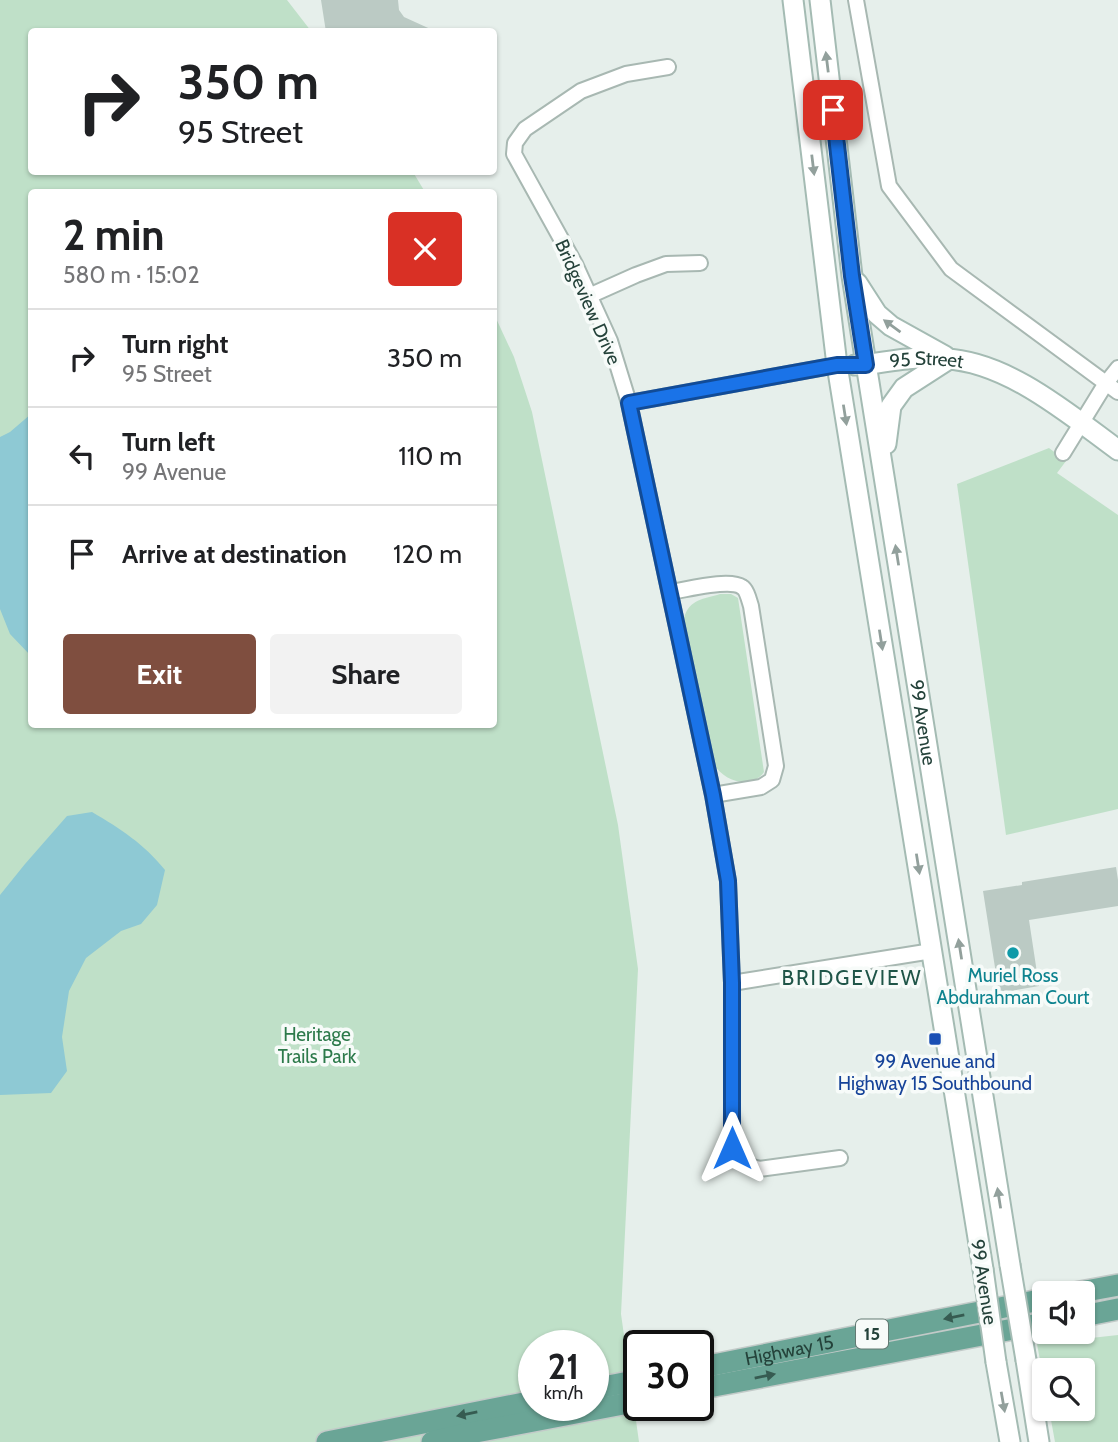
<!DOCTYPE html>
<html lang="en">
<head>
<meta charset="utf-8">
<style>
	body { margin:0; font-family:Cabin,sans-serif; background:#f2f2f2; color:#202124; height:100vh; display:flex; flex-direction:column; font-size:26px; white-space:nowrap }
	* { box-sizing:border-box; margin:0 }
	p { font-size:23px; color:#757577 }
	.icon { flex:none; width:38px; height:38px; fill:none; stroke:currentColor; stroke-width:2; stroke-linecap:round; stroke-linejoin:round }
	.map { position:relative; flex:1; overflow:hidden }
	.details { position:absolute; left:28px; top:189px; width:469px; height:539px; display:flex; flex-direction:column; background:#fff; border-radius:7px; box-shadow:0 2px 5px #0004 }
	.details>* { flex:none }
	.guide { position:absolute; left:28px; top:28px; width:469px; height:147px; border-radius:7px; box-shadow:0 2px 5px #0004; background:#fff; color:#202124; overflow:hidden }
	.buttons { position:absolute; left:1032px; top:1281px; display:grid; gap:14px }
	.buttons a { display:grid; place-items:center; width:63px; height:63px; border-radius:7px; background:#fff; box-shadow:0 2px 5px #0004; font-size:35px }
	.speed { position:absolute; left:518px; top:1330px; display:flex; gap:14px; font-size:35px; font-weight:700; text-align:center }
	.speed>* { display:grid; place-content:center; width:91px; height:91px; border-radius:50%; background:#fff; box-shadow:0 2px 5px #0004; line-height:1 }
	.speed small { font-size:18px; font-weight:400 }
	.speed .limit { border:4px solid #111; border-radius:10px; background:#fff; color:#111 }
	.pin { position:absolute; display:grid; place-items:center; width:60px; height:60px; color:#fff; margin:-30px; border-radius:14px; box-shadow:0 4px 10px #0006 }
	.me { position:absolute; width:77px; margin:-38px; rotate:0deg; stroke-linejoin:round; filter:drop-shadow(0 0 5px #0008) }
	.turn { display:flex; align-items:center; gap:24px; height:147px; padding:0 35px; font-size:32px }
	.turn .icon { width:91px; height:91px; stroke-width:2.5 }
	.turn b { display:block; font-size:49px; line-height:60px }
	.round { display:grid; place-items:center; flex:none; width:74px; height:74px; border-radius:7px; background:#f2f2f2 }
	.overview { display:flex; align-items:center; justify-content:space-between; height:119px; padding:0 35px }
	h1 { font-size:42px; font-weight:800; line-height:52px }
	.action { display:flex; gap:14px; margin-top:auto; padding:14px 35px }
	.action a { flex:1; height:80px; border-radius:7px; background:#7f4e3f; color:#fff; font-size:28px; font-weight:800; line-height:80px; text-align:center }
	.action a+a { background:#f2f2f2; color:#202124 }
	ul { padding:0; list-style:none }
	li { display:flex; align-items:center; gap:21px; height:98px; padding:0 35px; border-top:2px solid #e0e0e0 }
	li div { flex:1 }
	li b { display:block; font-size:26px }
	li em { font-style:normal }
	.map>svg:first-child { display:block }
</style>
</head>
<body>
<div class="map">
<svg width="1118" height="1442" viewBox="0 0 1118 1442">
	<rect width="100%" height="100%" fill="#e6efeb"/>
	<path fill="#bfe0c8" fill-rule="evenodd" d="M 0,0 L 287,0 L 311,31 L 32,32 L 32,172 L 413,172 L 425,192 L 32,192 L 32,724 L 494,724 L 494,314 L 514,357 L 532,412 L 618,825 L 638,969 L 621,1314 L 639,1442 L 0,1442 ZM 534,1346 L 593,1346 L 593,1405 L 534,1405 Z
		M 1049,448 L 1066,461 L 1057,473 L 1118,515 L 1118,809 L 1006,835 L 957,484 Z
		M 720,594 L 731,594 L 738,598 L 764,772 C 752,790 724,782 714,764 L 684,618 C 689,599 704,599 720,594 Z
		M 1118,1335 L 1118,1442 L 1055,1442 L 1049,1409 L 1083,1409 L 1083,1370 L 1045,1370 L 1045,1387 L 1037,1344 Z"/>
	<path fill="#8ec9d4" d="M 31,414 L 31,656 L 10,634 L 0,609 L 0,437 L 10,432 Z
		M 92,812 C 121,829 144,844 165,870 L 157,905 L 141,924 L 121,931 L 86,958 L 69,991 L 62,1037 L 67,1071 L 51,1093 L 0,1095 L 0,895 L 25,864 L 67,816 Z"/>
	<path fill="#bbcac4" d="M 321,0 L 398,0 L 399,10 L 404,17 L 437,32 L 326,32 Z
		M 1116,867 L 1118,880 L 1118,906 L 1029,920 L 1039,986 L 999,993 L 983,891 L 1022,885 L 1022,882 Z"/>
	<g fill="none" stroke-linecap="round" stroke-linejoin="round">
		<defs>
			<path id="street" d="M 856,0 L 889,186 L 951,269 L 1118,392
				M 668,67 L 626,74 L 581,91 L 525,129 L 515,143 L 514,154 L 575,264 L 610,341 L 629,403 L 713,795 L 728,881 L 732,983 L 732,1148 C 739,1161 745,1165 759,1169 L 840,1158
				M 589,296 L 636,275 L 666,264 L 700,263
				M 629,403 L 837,365
				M 1063,453 L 1106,383 L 1118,368
				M 670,592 C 686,590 729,578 742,587 C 747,590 749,600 751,606 L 776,766 L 772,780 L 761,787 L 713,795
				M 732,983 L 932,951"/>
			<g id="secondary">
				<path d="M 793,0 L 837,365 L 983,1269"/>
				<path id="s1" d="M 820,0 L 852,276 L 1010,1265"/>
				<path d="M 857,283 L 877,314 L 891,326 L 945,356"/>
				<path id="s2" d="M 855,365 C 873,365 890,360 908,359 C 920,357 933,358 945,359 C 1007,361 1070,415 1118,450"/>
				<path d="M 886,444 L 891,406 L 904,388 L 949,359"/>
				<path d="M 1026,1360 L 1039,1442"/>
				<path d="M 996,1362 L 1010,1442"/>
			</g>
			<g id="primary">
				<path d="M 1075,1293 L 1118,1285"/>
				<path d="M 1083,1316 L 1118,1309"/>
				<path id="s3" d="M 698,1368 L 1045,1299"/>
				<path d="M 593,1389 L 639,1380"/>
				<path d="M 698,1389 L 1045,1323"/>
				<path d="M 327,1442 L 534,1401"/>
				<path d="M 432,1442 L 465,1434 L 639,1401"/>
			</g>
		</defs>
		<use href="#street" stroke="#a8b8b2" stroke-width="18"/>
		<use href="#secondary" stroke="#a4bbb3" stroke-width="23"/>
		<use href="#primary" stroke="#c2cac8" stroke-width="24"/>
		<use href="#street" stroke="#fff" stroke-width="14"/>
		<use href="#secondary" stroke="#fff" stroke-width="19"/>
		<use href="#primary" stroke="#6aa596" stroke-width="21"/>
		<defs>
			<path id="secondary-bridge" d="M 1010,1265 L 1026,1360
				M 983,1269 L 996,1362"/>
		</defs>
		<use href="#secondary-bridge" stroke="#a4bbb3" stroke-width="23" stroke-linecap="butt"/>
		<use href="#secondary-bridge" stroke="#fff" stroke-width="19"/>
	</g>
	<defs><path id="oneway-solid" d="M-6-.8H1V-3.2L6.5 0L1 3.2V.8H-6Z" transform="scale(1.75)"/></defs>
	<g fill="#92a09c">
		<use href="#oneway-solid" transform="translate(827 62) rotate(-97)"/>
		<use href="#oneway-solid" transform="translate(813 165) rotate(83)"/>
		<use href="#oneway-solid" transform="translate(892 326) rotate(-144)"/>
		<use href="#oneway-solid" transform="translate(845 415) rotate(81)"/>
		<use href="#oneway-solid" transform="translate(897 555) rotate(-99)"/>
		<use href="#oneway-solid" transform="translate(881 640) rotate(81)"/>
		<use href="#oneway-solid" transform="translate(918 864) rotate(81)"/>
		<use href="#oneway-solid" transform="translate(960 949) rotate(-99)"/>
		<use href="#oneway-solid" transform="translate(999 1198) rotate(-99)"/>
		<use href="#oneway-solid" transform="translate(1003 1402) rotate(80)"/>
	</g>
	<g fill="#365b51">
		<use href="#oneway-solid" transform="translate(954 1317) rotate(169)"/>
		<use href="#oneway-solid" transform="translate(765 1376) rotate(-11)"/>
		<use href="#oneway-solid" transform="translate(467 1414) rotate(169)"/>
	</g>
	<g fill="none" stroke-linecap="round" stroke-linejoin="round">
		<defs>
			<path id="route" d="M 732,1148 L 732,983 L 728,881 L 713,795 L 629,403 L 837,365 L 866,365 L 852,276 L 833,110"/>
		</defs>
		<use href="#route" stroke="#114b97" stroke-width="18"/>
		<use href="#route" stroke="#1a73e8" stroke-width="12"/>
	</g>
	<circle fill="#0f9aa8" stroke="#f7fbf9" stroke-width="2.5" cx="1013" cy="953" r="7"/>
	<rect fill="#1a4fb4" stroke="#f7fbf9" stroke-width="2.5" x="928" y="1032" width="14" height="14" rx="3.5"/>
	<g text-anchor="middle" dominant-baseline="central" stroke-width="7" stroke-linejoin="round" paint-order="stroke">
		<rect fill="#f7fbf9" stroke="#637a73" stroke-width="2" x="856" y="1319.5" width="32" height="29" rx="5"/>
		<g font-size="18" font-weight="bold" fill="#24423a">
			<text x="872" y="1334">15</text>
		</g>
		<g font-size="19" fill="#24423a" stroke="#f7fbf9">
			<text transform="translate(588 302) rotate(66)">Bridgeview Drive</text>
			<text stroke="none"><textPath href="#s2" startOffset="72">95 Street</textPath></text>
			<text stroke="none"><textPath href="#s1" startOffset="730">99 Avenue</textPath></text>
			<text transform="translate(984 1282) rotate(81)">99 Avenue</text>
			<text stroke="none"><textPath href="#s3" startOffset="93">Highway 15</textPath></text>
		</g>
		<g font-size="19" fill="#0d838f" stroke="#f7fbf9">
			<text x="1013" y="975">Muriel Ross<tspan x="1013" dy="22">Abdurahman Court</tspan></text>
		</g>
		<g font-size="19" fill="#2d7a4b" stroke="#f7fbf9">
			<text x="317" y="1034">Heritage<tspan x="317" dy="22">Trails Park</tspan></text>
		</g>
		<g font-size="19" fill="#164399" stroke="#f7fbf9">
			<text x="935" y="1061">99 Avenue and<tspan x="935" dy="22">Highway 15 Southbound</tspan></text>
		</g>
		<g font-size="21" letter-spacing="2" fill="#1f5548" stroke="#f7fbf9">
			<text x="852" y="977">BRIDGEVIEW</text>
		</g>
	</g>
</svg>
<div class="buttons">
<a><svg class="icon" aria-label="sound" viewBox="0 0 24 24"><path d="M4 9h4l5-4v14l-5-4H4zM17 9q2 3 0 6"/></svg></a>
<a><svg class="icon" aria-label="search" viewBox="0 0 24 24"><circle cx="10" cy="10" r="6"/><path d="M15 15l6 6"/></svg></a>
</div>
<div class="speed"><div>21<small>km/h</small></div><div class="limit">30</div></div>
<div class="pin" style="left:833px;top:110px;background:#d93025"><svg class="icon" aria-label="arrive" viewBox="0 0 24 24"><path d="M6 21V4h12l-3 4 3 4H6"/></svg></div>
<svg class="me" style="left:732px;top:1148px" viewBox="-20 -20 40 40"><path d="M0-17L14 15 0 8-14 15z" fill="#1a73e8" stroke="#fff" stroke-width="4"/></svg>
<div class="guide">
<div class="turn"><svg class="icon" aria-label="right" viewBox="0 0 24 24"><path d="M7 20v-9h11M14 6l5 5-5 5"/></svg><div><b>350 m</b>95 Street</div></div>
</div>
<section class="details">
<div class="overview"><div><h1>2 min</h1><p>580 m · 15:02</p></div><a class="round" style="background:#d93025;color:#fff"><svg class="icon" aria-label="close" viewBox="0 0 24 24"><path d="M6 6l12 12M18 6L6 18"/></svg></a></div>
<ul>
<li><svg class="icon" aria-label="right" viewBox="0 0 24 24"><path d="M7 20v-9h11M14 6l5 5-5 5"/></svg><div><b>Turn right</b><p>95 Street</p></div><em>350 m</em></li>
<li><svg class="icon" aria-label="left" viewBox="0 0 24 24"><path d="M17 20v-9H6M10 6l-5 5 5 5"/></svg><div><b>Turn left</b><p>99 Avenue</p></div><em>110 m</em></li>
<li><svg class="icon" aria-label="arrive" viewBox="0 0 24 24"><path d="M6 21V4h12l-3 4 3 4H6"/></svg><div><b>Arrive at destination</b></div><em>120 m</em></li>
</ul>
<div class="action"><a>Exit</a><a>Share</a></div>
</section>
</div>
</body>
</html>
